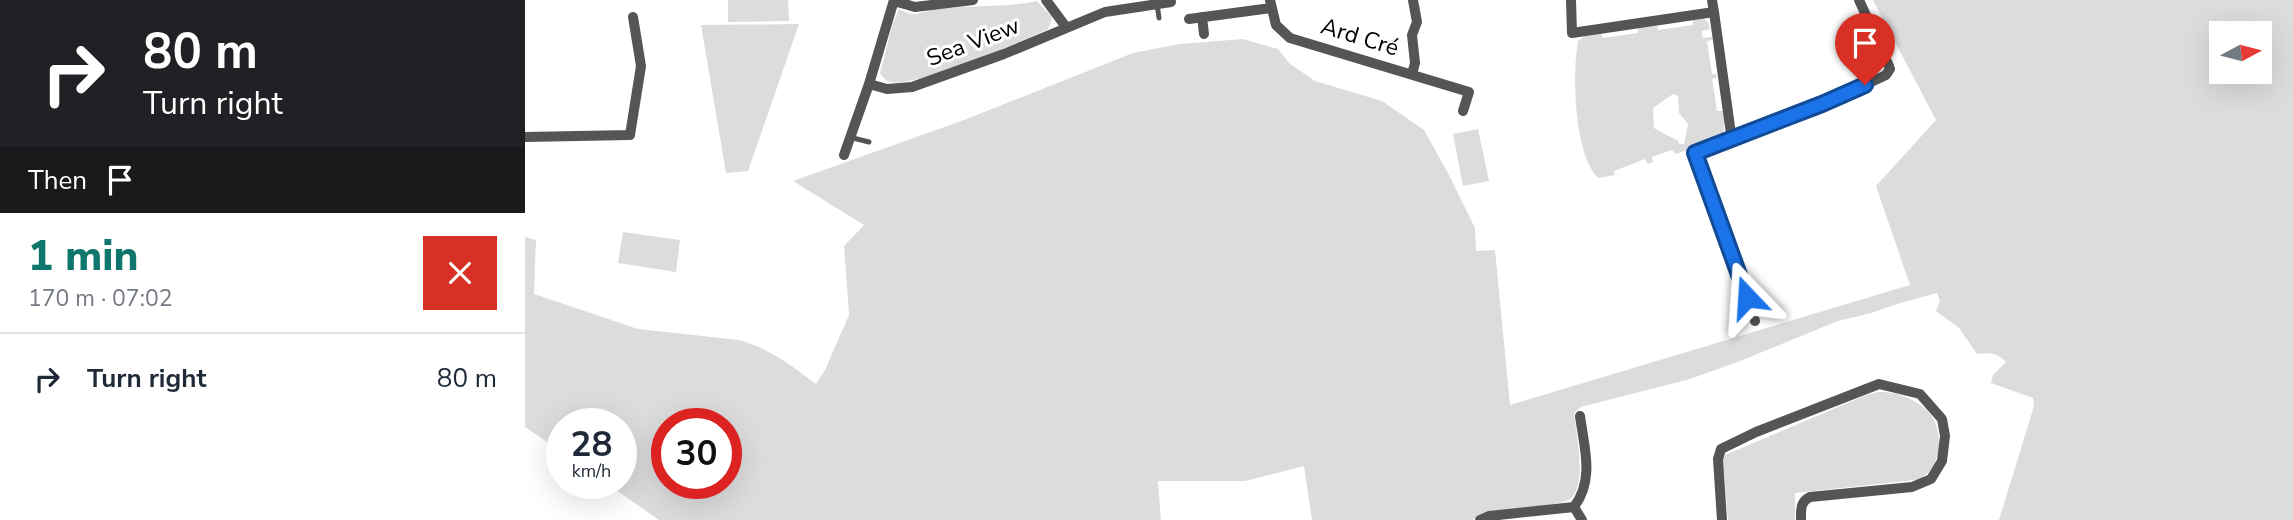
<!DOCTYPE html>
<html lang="en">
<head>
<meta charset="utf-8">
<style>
	body { margin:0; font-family:"Nunito Sans",sans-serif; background:#f2f2f3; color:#1f2937; height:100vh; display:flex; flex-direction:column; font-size:26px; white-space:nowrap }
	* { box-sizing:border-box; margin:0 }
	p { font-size:23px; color:#747a83 }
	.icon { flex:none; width:38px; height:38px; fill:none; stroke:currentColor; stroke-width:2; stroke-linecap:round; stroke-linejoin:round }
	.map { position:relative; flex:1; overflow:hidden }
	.drawer { display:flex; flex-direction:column; background:#fff; width:525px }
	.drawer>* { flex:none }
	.banner { background:#202124; color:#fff; overflow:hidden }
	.needle { width:46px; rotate:83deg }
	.controls { position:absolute; left:1684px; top:21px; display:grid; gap:14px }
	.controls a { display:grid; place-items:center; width:63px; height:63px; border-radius:0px; background:#fff; box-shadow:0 7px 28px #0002; font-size:35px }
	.speed { position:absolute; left:21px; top:408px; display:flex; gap:14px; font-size:35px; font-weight:700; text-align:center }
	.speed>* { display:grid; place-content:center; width:91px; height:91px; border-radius:50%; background:#fff; box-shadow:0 7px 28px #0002; line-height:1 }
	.speed small { font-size:18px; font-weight:400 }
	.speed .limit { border:10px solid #d22; background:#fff; color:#111 }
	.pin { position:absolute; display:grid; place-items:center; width:60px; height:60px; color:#fff; margin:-72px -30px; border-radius:50% 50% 50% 0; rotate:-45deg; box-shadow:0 0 7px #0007 }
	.pin .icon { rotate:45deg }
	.me { position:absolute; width:77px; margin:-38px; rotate:340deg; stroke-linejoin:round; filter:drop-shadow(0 0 5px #0008) }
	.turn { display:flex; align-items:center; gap:24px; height:147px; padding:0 28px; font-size:32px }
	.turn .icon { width:91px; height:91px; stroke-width:2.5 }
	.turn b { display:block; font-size:49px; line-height:60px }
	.then { display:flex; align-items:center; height:66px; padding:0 28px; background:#0003; gap:14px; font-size:26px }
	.round { display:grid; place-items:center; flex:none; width:74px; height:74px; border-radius:0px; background:#f2f2f3 }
	.summary { display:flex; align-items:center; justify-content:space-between; height:119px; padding:0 28px }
	h1 { font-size:42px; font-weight:800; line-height:52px; color:#0f766e }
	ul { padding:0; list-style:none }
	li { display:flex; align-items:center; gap:21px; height:91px; padding:0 28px; border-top:2px solid #e0e1e3 }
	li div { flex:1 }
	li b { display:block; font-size:26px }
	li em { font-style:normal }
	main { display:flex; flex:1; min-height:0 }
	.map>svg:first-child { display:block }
</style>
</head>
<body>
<main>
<section class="drawer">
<div class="banner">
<div class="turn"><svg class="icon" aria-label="right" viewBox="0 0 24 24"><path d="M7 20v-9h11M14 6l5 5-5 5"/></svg><div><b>80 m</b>Turn right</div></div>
<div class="then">Then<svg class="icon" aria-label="arrive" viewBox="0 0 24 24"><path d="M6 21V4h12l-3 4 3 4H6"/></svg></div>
</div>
<div class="summary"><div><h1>1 min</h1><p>170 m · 07:02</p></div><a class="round" style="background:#d93025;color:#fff"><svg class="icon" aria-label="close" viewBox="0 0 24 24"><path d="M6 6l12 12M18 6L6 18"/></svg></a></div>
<ul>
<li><svg class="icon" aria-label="right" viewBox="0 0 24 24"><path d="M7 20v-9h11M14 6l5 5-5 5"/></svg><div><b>Turn right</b></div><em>80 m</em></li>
</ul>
</section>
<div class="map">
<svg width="1768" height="520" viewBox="0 0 1768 520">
	<rect width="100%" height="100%" fill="#fff"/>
	<path fill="#dcdcdc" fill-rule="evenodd" d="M 203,0 L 263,0 L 264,21 L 203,22 Z
		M 1348,0 L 1768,0 L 1768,520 L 1474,520 L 1509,406 L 1508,398 L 1466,383 L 1468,375 L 1481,362 C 1473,353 1464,352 1452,354 L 1434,328 L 1411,311 L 1415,301 L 1412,293 L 1372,304 L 1346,313 L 1313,321 L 1215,361 L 1165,379 L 1056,407 L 1049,413 C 1051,433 1062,484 1046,498 C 1037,506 996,507 983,509 C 969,511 958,511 947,520 L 787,520 L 779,466 L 720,481 L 633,481 L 636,520 L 134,520 L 81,483 L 96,483 L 96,424 L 37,424 L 37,452 L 0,427 L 0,237 L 11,240 L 9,294 L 113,329 L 214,340 C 244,348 267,366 291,384 L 300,370 L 324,315 L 319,246 L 339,225 L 268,181 L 439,120 L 608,53 L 655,44 L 718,39 L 753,49 L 764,63 L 790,81 L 857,101 L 899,130 L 924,175 L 950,228 L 951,251 L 970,250 L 985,405 L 1385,285 L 1351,186 L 1411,120 ZM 1696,33 L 1734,33 L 1734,72 L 1696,72 ZM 142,424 L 201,424 L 201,483 L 142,483 Z
		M 512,1 L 527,17 L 524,28 L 521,30 C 494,42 392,87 367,82 C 361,81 358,78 355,73 L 368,23 L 374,9 C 379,12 384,14 390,14 C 397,13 404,10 412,9 C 445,5 479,8 512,1 Z
		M 1178,19 L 1183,22 L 1185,29 L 1177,31 L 1178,38 L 1187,37 L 1187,40 L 1182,41 L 1187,74 L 1191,74 L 1192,78 L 1187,79 L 1192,111 L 1199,111 L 1199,135 L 1191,140 L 1151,154 L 1147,150 L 1127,157 L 1128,162 L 1123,164 L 1120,159 L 1089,171 L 1090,175 L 1073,178 C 1049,154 1047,74 1053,41 L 1060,36 L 1076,34 L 1078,38 L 1113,33 L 1113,28 L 1132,26 L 1133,30 L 1168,25 L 1168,20 ZM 1148,94 L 1153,96 L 1154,113 L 1163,124 L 1159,144 L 1154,144 L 1153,141 L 1129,128 L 1128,108 Z
		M 274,24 L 223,171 L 201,173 L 176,25 Z
		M 953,129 L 964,181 L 938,186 L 928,134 Z
		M 98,232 L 155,240 L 151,272 L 93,263 Z
		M 1353,392 C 1371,391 1395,400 1406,415 C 1420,435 1416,473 1390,480 L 1270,493 L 1270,520 L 1203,520 L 1198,459 L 1200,455 L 1339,396 Z"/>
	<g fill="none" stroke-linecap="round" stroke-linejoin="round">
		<path stroke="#555" stroke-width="5" d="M 632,4 L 634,18
			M 324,137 L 344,142"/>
		<path stroke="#555" stroke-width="10" d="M 521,0 L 541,27
			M 745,0 L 751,25 L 765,38 L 944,92 L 938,111
			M 1046,0 L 1047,33 L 1189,12 L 1187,0
			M 369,1 L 390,7 L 448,0
			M 1189,12 L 1207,141 L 1297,105 L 1361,75 L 1365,69 L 1364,66 L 1334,0
			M 677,17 L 679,34
			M 664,19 L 746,8
			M 887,74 L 890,63 L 887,35 L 892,22 L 888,0
			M 344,84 L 362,89 L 387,87 L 479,54 L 580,12 L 646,2
			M 0,137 L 105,135 L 116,66 L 108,17
			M 1207,141 L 1170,153 L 1230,321
			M 319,155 L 344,84 L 369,0
			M 1049,507 C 1070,479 1059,447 1055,416
			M 1049,507 L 1057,520
			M 955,520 L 964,516 L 1049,507
			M 1197,520 L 1193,459 L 1196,449 L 1231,432 L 1354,384 L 1395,394 L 1417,419 L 1420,436 L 1417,461 L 1406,479 L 1387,487 L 1285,497 C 1275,502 1276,509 1276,520"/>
	</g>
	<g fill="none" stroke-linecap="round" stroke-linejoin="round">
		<defs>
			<path id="route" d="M 1222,297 L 1170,153 L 1297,104 L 1340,85"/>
		</defs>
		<use href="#route" stroke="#114b97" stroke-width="18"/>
		<use href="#route" stroke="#1a73e8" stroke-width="12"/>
	</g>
	<g text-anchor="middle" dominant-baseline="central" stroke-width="6" stroke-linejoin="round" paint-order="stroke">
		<g font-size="23" fill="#000" stroke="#fff">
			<text transform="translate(835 37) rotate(17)">Ard Cré</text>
			<text transform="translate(448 42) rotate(-21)">Sea View</text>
		</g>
	</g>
</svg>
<div class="controls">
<a><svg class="needle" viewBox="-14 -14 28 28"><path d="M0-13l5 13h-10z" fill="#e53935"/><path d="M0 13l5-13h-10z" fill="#747a83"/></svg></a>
</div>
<div class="speed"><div>28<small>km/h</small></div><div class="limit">30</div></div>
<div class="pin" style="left:1340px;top:85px;background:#d93025"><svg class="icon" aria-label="arrive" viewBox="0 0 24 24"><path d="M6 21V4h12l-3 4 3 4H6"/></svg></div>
<svg class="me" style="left:1222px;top:297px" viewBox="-20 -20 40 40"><path d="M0-17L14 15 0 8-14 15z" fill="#1a73e8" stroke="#fff" stroke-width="4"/></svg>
</div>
</main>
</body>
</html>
